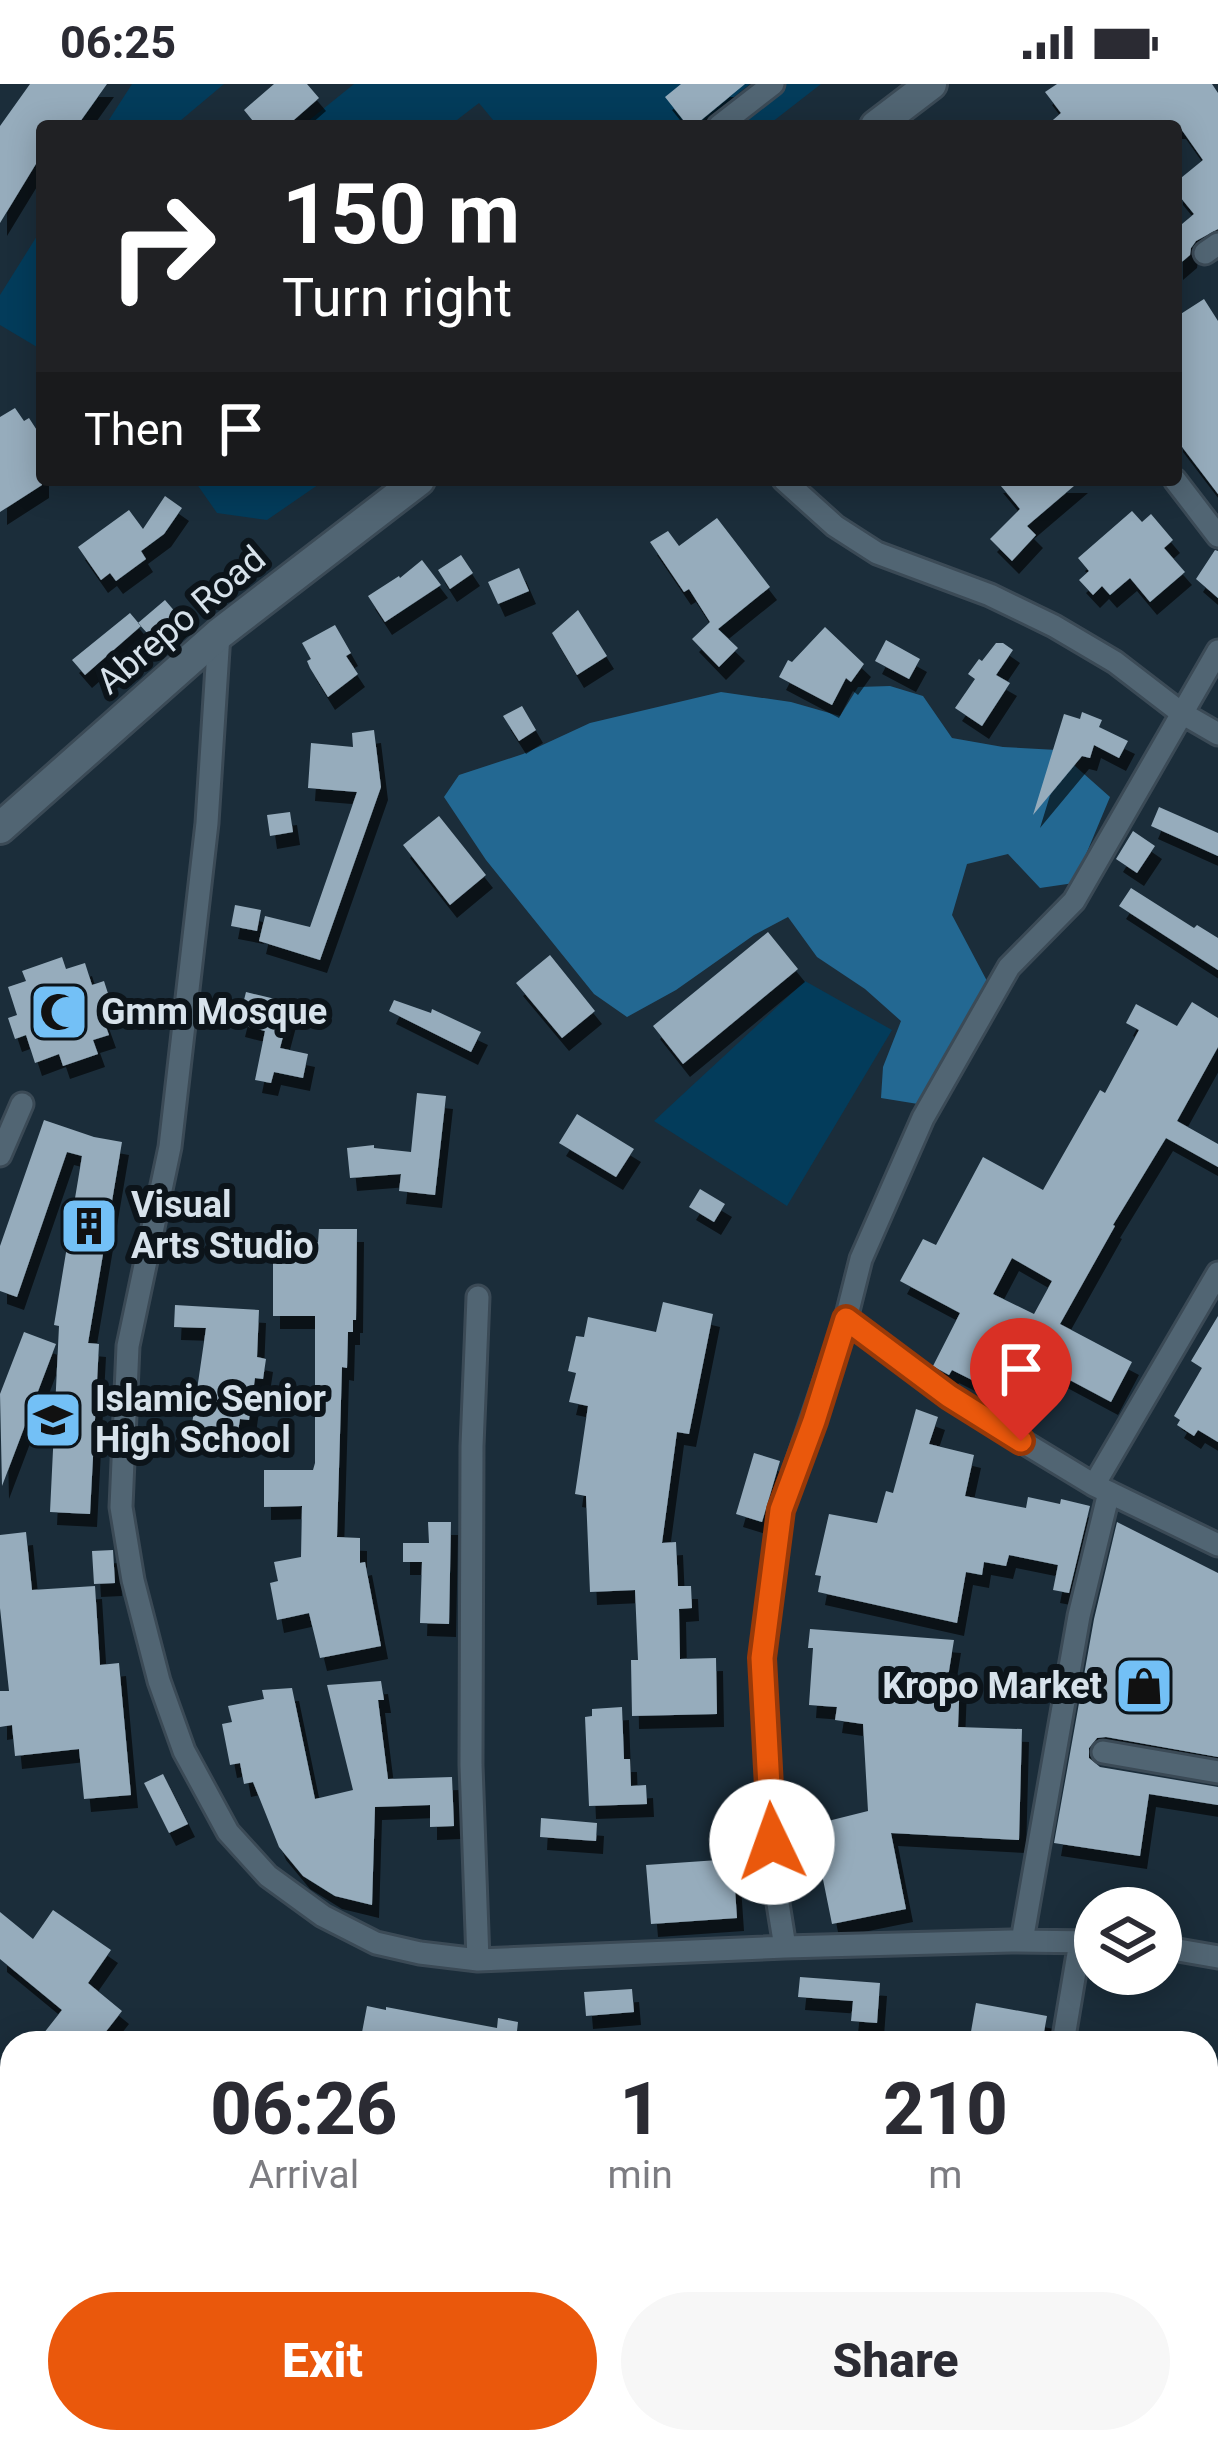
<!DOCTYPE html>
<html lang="en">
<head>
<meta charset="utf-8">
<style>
	body { margin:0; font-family:Roboto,sans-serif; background:#f7f7f7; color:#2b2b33; height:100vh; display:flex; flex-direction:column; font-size:45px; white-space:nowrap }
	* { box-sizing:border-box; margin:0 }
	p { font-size:39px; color:#7c7c81 }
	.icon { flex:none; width:66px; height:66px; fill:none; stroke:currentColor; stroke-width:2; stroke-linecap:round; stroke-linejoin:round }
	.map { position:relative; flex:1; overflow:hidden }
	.panel { position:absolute; left:0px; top:1947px; width:1218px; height:423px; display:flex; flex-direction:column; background:#fff; border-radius:36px 36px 0 0; box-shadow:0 6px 30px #0003 }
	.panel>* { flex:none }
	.hud { position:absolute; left:36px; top:36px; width:1146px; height:366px; border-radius:12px; box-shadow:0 6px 30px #0003; background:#202124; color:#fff; overflow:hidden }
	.controls { position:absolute; left:1074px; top:1803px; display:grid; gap:24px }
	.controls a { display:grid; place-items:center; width:108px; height:108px; border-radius:50%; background:#fff; box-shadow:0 6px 30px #0003; font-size:60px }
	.pin { position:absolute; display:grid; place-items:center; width:102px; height:102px; color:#fff; margin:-123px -51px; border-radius:50% 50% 50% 0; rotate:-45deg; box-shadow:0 0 12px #0007 }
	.pin .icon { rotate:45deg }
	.me { position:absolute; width:132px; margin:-66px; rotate:357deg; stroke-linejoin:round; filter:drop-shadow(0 0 9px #0008) }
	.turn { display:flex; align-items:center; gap:42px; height:252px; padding:0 48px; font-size:54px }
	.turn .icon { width:156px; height:156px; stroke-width:2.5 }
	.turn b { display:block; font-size:84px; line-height:102px }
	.then { display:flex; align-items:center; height:114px; padding:0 48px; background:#0003; gap:24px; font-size:45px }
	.eta { display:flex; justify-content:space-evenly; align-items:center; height:204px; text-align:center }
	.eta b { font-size:72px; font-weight:800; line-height:84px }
	.action { display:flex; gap:24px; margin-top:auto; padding:24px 48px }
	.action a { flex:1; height:138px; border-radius:72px; background:#ea580c; color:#fff; font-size:48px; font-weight:800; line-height:138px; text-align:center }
	.action a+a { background:#f7f7f7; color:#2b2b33 }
	.status { display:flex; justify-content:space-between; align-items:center; height:84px; padding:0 60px; background:#fff; direction:ltr }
	.status svg { height:33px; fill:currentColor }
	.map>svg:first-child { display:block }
</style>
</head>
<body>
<div class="status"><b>06:25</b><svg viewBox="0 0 49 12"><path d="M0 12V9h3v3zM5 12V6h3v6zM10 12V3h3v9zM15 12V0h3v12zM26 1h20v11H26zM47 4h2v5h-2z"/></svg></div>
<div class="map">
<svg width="1218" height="2368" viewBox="0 0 1218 2368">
	<defs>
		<filter id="shadow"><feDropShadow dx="7" dy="13" stdDeviation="0" flood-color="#0009"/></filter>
	</defs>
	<rect width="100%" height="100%" fill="#1b2d3a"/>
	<path fill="#033c5b" d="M 132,0 L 224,0 L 174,42 L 105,42 Z
		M 354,0 L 750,0 L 697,42 L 498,42 L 479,19 L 449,42 L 302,42 Z
		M 786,0 L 821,0 L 767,42 L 731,42 Z
		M 42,144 L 42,266 L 0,241 L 0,211 Z
		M 194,396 L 325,396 L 267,436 L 217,429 Z
		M 805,897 L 892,946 L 787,1122 L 654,1037 Z"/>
	<path fill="#236892" d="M 890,602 L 923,612 L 952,654 L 1003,663 L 1057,666 L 1110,713 L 1074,799 L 1040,804 L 1008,770 L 967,780 L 952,831 L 987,897 L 959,966 L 918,1020 L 881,1014 L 883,983 L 901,937 L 865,905 L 817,873 L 788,833 L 754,851 L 676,906 L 627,933 L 594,910 L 486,776 L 444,713 L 459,691 L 523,670 L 590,639 L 721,608 L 791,618 L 840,632 L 858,603 Z"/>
	<path fill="#96acbc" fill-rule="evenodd" filter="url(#shadow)" d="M 30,0 L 107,0 L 77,42 L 42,42 L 42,70 L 0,139 L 0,42 Z
		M 274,0 L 307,0 L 319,14 L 287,42 L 257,42 L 244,26 Z
		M 681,0 L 745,0 L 694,42 L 688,42 L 665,13 Z
		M 1057,0 L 1212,0 L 1218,9 L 1218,145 L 1196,157 L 1191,164 L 1190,171 L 1176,183 L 1176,145 L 1194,130 L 1176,108 L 1176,98 L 1203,76 L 1179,42 L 1046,42 L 1061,29 L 1045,8 Z
		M 1204,215 L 1218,237 L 1218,410 L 1176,355 L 1176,233 Z
		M 15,324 L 24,337 L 29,334 L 42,354 L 42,401 L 0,428 L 0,333 Z
		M 996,396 L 1081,396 L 1027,442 L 1036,451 L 1012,477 L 990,455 L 1020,425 Z
		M 165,412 L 182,424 L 164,450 L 141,467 L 146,475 L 116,497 L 110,489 L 101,496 L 78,463 L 129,426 L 143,445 Z
		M 1132,427 L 1142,438 L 1151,430 L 1173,456 L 1164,464 L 1185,488 L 1150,518 L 1130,494 L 1110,511 L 1102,502 L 1093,511 L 1079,496 L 1089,487 L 1078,474 Z
		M 717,434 L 770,503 L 718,545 L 738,564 L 719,583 L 692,555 L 710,538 L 689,505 L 684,508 L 650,458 L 668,447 L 679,462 Z
		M 1215,466 L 1218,467 L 1218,514 L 1196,495 Z
		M 461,471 L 473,489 L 450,505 L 438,486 Z
		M 422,476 L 441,501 L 385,538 L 368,512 L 399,492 L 400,494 Z
		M 519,484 L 529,507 L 498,520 L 488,498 Z
		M 165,516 L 183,537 L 157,560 L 138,539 Z
		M 578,526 L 607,572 L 577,591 L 552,549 Z
		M 130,529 L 141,542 L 85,591 L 72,576 Z
		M 335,541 L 351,569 L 346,572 L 358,590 L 328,613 L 310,584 L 307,577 L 311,575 L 302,559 Z
		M 825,543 L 864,580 L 851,598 L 846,594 L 832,621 L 779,593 L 788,576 L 792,578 Z
		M 886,556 L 920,575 L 909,595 L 875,577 Z
		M 996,559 L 1003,559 L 1013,566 L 996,591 L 1010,599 L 982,642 L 955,624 L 975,595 L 968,590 L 979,575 L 982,577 Z
		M 522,622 L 536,646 L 519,657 L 503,632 Z
		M 1082,628 L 1102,636 L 1099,643 L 1128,657 L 1119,674 L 1094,661 L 1090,674 L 1082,672 L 1033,731 L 1064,630 L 1080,635 Z
		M 374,646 L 381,703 L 320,876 L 259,857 L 265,832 L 310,843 L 357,708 L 308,704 L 311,659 L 353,663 L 352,649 Z
		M 1159,723 L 1218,749 L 1218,772 L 1151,742 Z
		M 290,728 L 293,748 L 270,752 L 267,731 Z
		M 439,732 L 486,791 L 450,821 L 403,761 Z
		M 1133,747 L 1155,762 L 1137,789 L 1116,775 Z
		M 1131,804 L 1194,844 L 1197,841 L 1218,854 L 1218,886 L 1119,822 Z
		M 235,821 L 261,826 L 257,847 L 231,842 Z
		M 768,848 L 798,885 L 683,980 L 653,942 Z
		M 550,871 L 595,927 L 562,954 L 516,899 Z
		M 62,873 L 66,885 L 85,879 L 92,901 L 104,897 L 112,922 L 100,926 L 109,951 L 93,956 L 98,970 L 63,982 L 59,970 L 35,979 L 26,951 L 15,955 L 8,934 L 17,931 L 8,903 L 26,897 L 22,887 Z
		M 246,908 L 292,919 L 280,964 L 308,970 L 303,994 L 274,988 L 271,999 L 255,996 L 265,947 L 238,940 Z
		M 394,916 L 431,929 L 432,925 L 481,948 L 471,968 L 389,927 Z
		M 1192,918 L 1218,934 L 1218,963 L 1177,1037 L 1218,1060 L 1218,1083 L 1166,1054 L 1113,1141 L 1115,1142 L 1060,1240 L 1132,1278 L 1111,1318 L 1036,1278 L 1016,1318 L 952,1286 L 949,1291 L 938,1285 L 933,1282 L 960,1229 L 900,1197 L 923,1155 L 936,1161 L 983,1073 L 1043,1106 L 1100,1006 L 1105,1009 L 1139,946 L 1126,939 L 1136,920 L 1177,942 ZM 1012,1174 L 1052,1197 L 1034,1230 L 993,1210 Z
		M 417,1009 L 446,1012 L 435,1111 L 399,1107 L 401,1090 L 350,1094 L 347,1064 L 374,1061 L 374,1064 L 411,1068 Z
		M 577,1030 L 634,1065 L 616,1093 L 559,1059 Z
		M 44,1036 L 94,1053 L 122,1058 L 88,1259 L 99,1260 L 90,1430 L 50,1428 L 59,1242 L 54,1241 L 82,1072 L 67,1068 L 17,1213 L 0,1207 L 0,1162 Z
		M 700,1105 L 725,1120 L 714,1138 L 689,1123 Z
		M 319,1145 L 357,1145 L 356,1236 L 353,1236 L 353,1248 L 348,1248 L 347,1284 L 342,1283 L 337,1453 L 360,1454 L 360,1479 L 365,1478 L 381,1562 L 320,1574 L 309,1529 L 277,1536 L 270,1499 L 278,1497 L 274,1478 L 301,1473 L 302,1422 L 264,1423 L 264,1386 L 313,1386 L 315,1379 L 315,1232 L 273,1232 L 273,1158 L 318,1158 Z
		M 663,1218 L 713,1230 L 689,1350 L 677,1348 L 662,1459 L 676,1458 L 678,1502 L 691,1502 L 692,1524 L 679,1525 L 680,1575 L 716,1574 L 717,1630 L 632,1632 L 631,1576 L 638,1576 L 635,1506 L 590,1508 L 586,1412 L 575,1410 L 588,1322 L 569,1318 L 576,1289 L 568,1287 L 576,1252 L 584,1253 L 588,1233 L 656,1248 Z
		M 175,1221 L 259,1226 L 257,1273 L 266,1275 L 263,1295 L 255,1294 L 249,1336 L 240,1335 L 236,1360 L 190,1354 L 206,1244 L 174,1243 Z
		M 1218,1232 L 1218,1358 L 1198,1346 L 1194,1352 L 1177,1341 L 1180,1336 L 1174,1332 L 1202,1284 L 1191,1277 Z
		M 24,1248 L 56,1260 L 2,1402 L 0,1310 Z
		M 916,1325 L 938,1333 L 929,1360 L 974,1371 L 965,1412 L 1026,1424 L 1028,1413 L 1060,1420 L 1061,1415 L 1090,1422 L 1069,1509 L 1053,1506 L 1058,1481 L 1009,1471 L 1006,1482 L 984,1478 L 982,1491 L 966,1488 L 957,1539 L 818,1508 L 821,1492 L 815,1491 L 829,1430 L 877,1439 L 886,1407 L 893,1409 Z
		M 754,1369 L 780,1377 L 762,1438 L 736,1430 Z
		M 428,1438 L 451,1438 L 449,1540 L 420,1539 L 422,1478 L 403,1478 L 403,1459 L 429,1459 Z
		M 1117,1438 L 1218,1489 L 1218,1673 L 1106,1653 L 1097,1654 L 1089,1664 L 1089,1674 L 1100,1683 L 1218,1703 L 1218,1721 L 1149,1710 L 1140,1772 L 1054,1759 L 1094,1535 Z
		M 26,1448 L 32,1506 L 95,1502 L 100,1581 L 119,1579 L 131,1711 L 84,1715 L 79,1665 L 15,1672 L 12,1641 L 0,1643 L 0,1607 L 9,1607 L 0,1524 L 0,1451 Z
		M 113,1466 L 115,1499 L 94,1500 L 92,1467 Z
		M 810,1545 L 954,1556 L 948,1593 L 960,1593 L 958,1643 L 1022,1645 L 1019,1756 L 891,1749 L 906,1825 L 832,1840 L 812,1741 L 868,1727 L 863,1640 L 835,1636 L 837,1623 L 809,1621 L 813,1564 L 808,1564 Z
		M 381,1597 L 384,1616 L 378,1616 L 388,1695 L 452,1693 L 454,1742 L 430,1743 L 430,1721 L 375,1723 L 372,1821 L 335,1812 L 303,1792 L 279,1763 L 253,1698 L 244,1700 L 240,1679 L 230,1681 L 222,1640 L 232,1638 L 228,1622 L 264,1615 L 262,1606 L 292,1604 L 315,1715 L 353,1706 L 327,1601 Z
		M 622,1623 L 624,1675 L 630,1675 L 631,1702 L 646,1701 L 647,1720 L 589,1722 L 585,1633 L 592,1632 L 592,1625 Z
		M 163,1690 L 188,1740 L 169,1749 L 144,1699 Z
		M 541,1734 L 597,1739 L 596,1757 L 540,1753 Z
		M 733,1775 L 737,1834 L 651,1840 L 646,1781 Z
		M 53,1826 L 111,1866 L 88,1899 L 122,1927 L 97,1959 L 36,1959 L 62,1926 L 0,1875 L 0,1828 L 33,1855 Z
		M 800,1893 L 880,1899 L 877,1939 L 851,1937 L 853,1917 L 798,1913 Z
		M 632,1905 L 634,1928 L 586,1932 L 584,1908 Z
		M 976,1919 L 1047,1932 L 1042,1959 L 969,1959 Z
		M 367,1922 L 386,1926 L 386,1923 L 497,1944 L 498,1934 L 518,1938 L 517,1947 L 524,1948 L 524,1959 L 360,1959 Z"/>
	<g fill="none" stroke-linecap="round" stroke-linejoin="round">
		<defs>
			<path id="street" d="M 719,42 L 773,0
				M 1205,169 L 1218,160
				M 784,396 L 835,442 L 877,469 L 990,511 L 1054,542 L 1115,578 L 1180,628 L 1218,650
				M 1175,396 L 1218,452
				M 219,550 L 207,739 L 170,1063 L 128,1262 L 121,1423 L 133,1496 L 159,1597 L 184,1667 L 228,1748 L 268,1792 L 323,1832 L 376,1859 L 420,1869 L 478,1876 L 785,1863 L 1011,1857 L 1095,1858
				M 0,1071 L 22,1020
				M 846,1235 L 949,1313 L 1094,1401 L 1218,1461
				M 1094,1401 L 1218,1189
				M 1103,1668 L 1218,1688
				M 1022,1857 L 1079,1532 L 1109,1408
				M 785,1863 L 775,1801 L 762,1574 L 781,1426 L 846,1235 L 861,1175 L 923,1034 L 1009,883 L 1074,817 L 1218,567
				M 1161,1863 L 1218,1873
				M 478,1876 L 471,1681 L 472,1362 L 478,1213
				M 1063,1959 L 1080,1858
				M 253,2368 L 258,2358"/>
			<path id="secondary" d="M 876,42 L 931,0
				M 0,744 L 219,550 L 419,396"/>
		</defs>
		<use href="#street" stroke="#3b4a56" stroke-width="27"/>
		<use href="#secondary" stroke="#3b4a56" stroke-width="36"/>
		<use href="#street" stroke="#516573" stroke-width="21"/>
		<use href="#secondary" stroke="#516573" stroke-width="30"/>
	</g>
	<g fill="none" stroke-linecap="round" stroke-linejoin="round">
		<defs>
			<path id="route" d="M 772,1758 L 762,1574 L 781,1426 L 814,1337 L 846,1235 L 949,1312 L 1021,1357"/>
		</defs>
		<use href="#route" stroke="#983908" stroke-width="30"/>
		<use href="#route" stroke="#ea580c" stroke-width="21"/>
	</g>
	<defs>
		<symbol id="mosque-square" viewBox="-11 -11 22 22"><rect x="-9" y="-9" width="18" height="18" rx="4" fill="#73c0f6" stroke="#0c141a"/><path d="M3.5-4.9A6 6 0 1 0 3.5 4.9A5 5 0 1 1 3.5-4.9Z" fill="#111"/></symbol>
		<symbol id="building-square" viewBox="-11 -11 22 22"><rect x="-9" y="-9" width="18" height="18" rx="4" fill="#73c0f6" stroke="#0c141a"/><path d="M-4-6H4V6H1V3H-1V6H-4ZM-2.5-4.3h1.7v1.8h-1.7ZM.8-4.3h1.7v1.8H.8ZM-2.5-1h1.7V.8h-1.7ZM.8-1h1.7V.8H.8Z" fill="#111"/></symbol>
		<symbol id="school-square" viewBox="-11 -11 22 22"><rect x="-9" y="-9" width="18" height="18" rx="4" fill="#73c0f6" stroke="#0c141a"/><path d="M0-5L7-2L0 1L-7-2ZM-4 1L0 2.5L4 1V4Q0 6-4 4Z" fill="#111"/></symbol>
		<symbol id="shop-square" viewBox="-11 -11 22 22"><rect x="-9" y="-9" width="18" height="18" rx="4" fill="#73c0f6" stroke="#0c141a"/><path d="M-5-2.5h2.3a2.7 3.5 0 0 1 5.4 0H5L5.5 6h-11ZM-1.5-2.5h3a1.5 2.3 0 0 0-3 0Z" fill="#111"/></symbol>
	</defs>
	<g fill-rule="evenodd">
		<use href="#mosque-square" x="26" y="895" width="66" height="66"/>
		<use href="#building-square" x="56" y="1109" width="66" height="66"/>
		<use href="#school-square" x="20" y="1303" width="66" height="66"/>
		<use href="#shop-square" x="1111" y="1569" width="66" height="66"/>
	</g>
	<g text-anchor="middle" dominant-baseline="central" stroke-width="12" stroke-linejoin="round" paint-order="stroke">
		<g font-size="36" fill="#d7e2eb" stroke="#0c141a">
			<text transform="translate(181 536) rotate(-40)">Abrepo Road</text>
		</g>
		<g font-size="36" font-weight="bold" fill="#d7e2eb" stroke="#0c141a" text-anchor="start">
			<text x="101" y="928">Gmm Mosque</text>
			<text x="131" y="1121">Visual<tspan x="131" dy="41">Arts Studio</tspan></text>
			<text x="95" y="1315">Islamic Senior<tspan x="95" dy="41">High School</tspan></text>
			<text x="1102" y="1602" text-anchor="end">Kropo Market</text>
		</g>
	</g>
</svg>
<div class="controls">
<a><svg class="icon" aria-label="layers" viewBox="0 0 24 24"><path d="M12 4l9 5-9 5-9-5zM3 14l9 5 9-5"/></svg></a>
</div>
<div class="pin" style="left:1021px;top:1357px;background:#d93025"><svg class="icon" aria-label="arrive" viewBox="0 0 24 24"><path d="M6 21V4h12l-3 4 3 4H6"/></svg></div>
<svg class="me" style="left:772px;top:1758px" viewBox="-20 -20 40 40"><circle r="19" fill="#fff"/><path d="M0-13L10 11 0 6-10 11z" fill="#ea580c"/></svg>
<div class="hud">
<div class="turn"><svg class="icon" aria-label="right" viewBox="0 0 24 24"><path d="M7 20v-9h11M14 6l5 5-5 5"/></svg><div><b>150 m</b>Turn right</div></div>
<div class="then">Then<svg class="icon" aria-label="arrive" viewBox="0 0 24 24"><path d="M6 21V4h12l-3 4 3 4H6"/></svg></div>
</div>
<section class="panel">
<div class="eta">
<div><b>06:26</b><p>Arrival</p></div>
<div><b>1</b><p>min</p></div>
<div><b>210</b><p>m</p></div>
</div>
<div class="action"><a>Exit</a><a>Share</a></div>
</section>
</div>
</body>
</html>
